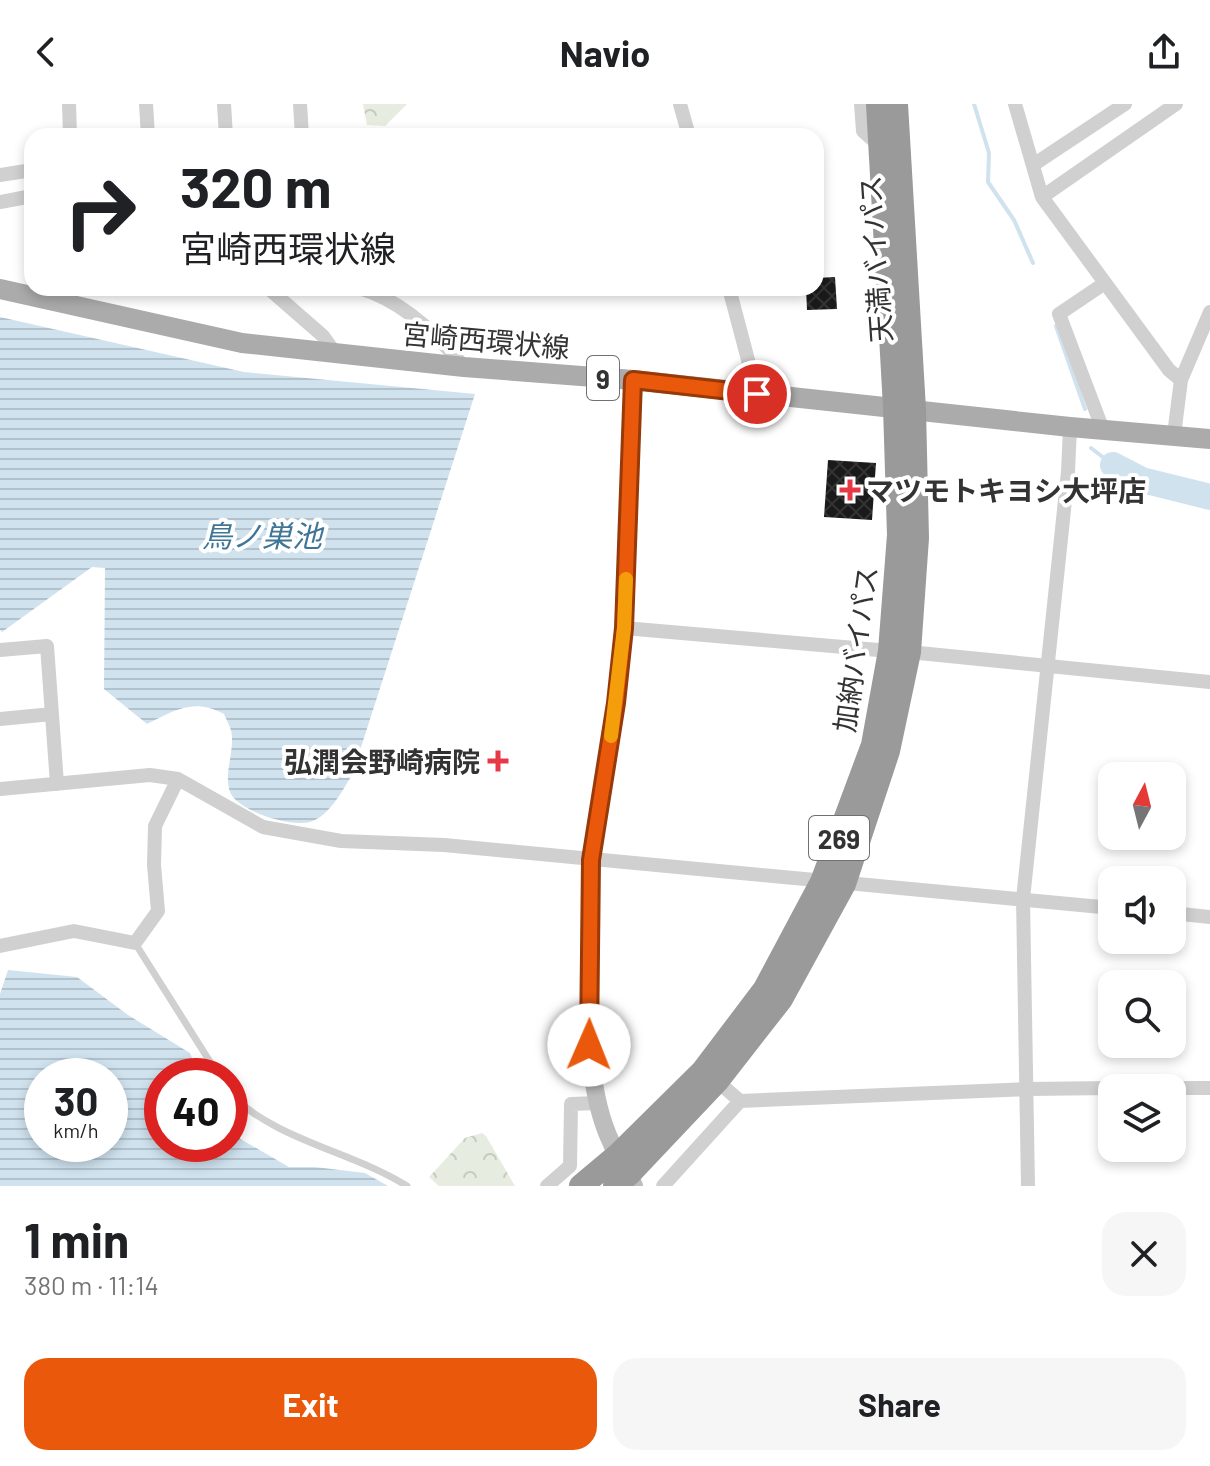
<!DOCTYPE html>
<html lang="en">
<head>
<meta charset="utf-8">
<style>
	body { margin:0; font-family:Barlow,"Noto Sans JP",sans-serif; background:#f6f6f6; color:#202124; height:100vh; display:flex; flex-direction:column; font-size:30px; white-space:nowrap }
	* { box-sizing:border-box; margin:0 }
	p { font-size:26px; color:#757577 }
	.icon { flex:none; width:44px; height:44px; fill:none; stroke:currentColor; stroke-width:2; stroke-linecap:round; stroke-linejoin:round }
	.map { position:relative; height:1082px; overflow:hidden }
	.drawer { display:flex; flex-direction:column; background:#fff; flex:1 }
	.drawer>* { flex:none }
	.guide { position:absolute; left:24px; top:24px; width:800px; height:168px; border-radius:24px; box-shadow:0 4px 12px #0003; background:#fff; color:#202124; overflow:hidden }
	.needle { width:52px; rotate:7deg }
	.buttons { position:absolute; left:1098px; top:658px; display:grid; gap:16px }
	.buttons a { display:grid; place-items:center; width:88px; height:88px; border-radius:16px; background:#fff; box-shadow:0 4px 12px #0003; font-size:40px }
	.speed { position:absolute; left:24px; top:954px; display:flex; gap:16px; font-size:40px; font-weight:700; text-align:center }
	.speed>* { display:grid; place-content:center; width:104px; height:104px; border-radius:50%; background:#fff; box-shadow:0 4px 12px #0003; line-height:1 }
	.speed small { font-size:20px; font-weight:400 }
	.speed .limit { border:12px solid #d22; background:#fff; color:#111 }
	.pin { position:absolute; display:grid; place-items:center; width:68px; height:68px; color:#fff; margin:-34px; border:4px solid #fff; border-radius:50%; box-shadow:0 2px 8px #0007 }
	.me { position:absolute; width:88px; margin:-44px; rotate:1deg; stroke-linejoin:round; filter:drop-shadow(0 0 6px #0008) }
	.turn { display:flex; align-items:center; gap:28px; height:168px; padding:0 24px; font-size:36px }
	.turn .icon { width:104px; height:104px; stroke-width:2.5 }
	.turn b { display:block; font-size:56px; line-height:68px }
	.round { display:grid; place-items:center; flex:none; width:84px; height:84px; border-radius:24px; background:#f6f6f6 }
	.overview { display:flex; align-items:center; justify-content:space-between; height:136px; padding:0 24px }
	h1 { font-size:48px; font-weight:700; line-height:60px }
	.action { display:flex; gap:16px; margin-top:auto; padding:16px 24px }
	.action a { flex:1; height:92px; border-radius:24px; background:#ea580c; color:#fff; font-size:32px; font-weight:700; line-height:92px; text-align:center }
	.action a+a { background:#f6f6f6; color:#202124 }
	header { display:flex; justify-content:space-between; align-items:center; height:104px; padding:0 24px; background:#fff; font-size:36px; font-weight:700 }
	.map>svg:first-child { display:block }
</style>
</head>
<body>
<header><svg class="icon" aria-label="back" viewBox="0 0 24 24"><path d="M15 5l-7 7 7 7"/></svg>Navio<svg class="icon" aria-label="share" viewBox="0 0 24 24"><path d="M12 15V3M7 8l5-5 5 5M5 13v7h14v-7"/></svg></header>
<div class="map">
<svg width="1210" height="1082" viewBox="0 0 1210 1082">
	<defs>
		<pattern id="forest-crowns" width="20" height="18" patternUnits="userSpaceOnUse" patternTransform="scale(2)"><rect width="20" height="18" fill="#e6ecdf"/><path d="M2 6a3 3 0 1 1 6 0M12 15a3 3 0 1 1 6 0" fill="none" stroke="#c6cbc0"/></pattern>
		<pattern id="water-rules" width="6" height="5" patternUnits="userSpaceOnUse" patternTransform="scale(2)"><rect width="6" height="5" fill="#cfe2ee"/><path d="M0 2.5h6" fill="none" stroke="#b2c2cd"/></pattern>
		<pattern id="building-cross-hatch" width="8" height="8" patternUnits="userSpaceOnUse" patternTransform="scale(2)"><rect width="8" height="8" fill="#1a1a1a"/><path d="M0 0l8 8M0 8l8-8" fill="none" stroke="#333"/></pattern>
	</defs>
	<rect width="100%" height="100%" fill="#fff"/>
	<path fill="url(#forest-crowns)" d="M 363,0 L 407,0 L 385,22 L 367,21 Z
		M 482,1029 L 486,1032 L 515,1082 L 439,1082 L 429,1073 L 465,1034 Z"/>
	<path fill="url(#water-rules)" fill-rule="evenodd" d="M 0,213 L 244,268 L 475,290 L 352,671 C 342,687 331,709 313,717 C 294,725 237,707 230,688 C 224,671 233,651 232,633 C 232,625 227,617 224,610 C 193,594 176,606 147,620 L 104,585 L 105,464 L 92,463 L 2,528 L 0,526 Z
		M 8,866 L 77,873 L 128,911 L 190,949 L 199,972 L 162,972 L 162,1040 L 230,1040 L 230,1029 L 289,1063 L 315,1063 L 365,1069 L 388,1082 L 0,1082 L 0,890 ZM 42,972 L 110,972 L 110,1040 L 42,1040 Z"/>
	<g fill="none" stroke-linecap="round" stroke-linejoin="round">
		<path stroke="#cfe2ee" stroke-width="4" d="M 974,0 L 989,49 L 988,78 L 1014,116 L 1033,159
			M 1056,222 L 1085,305
			M 1091,344 L 1113,361"/>
		<path stroke="#cfe2ee" stroke-width="26" d="M 1113,361 L 1142,376 L 1210,393"/>
	</g>
	<path fill="url(#building-cross-hatch)" d="M 835,173 L 837,205 L 807,206 L 806,184 L 816,184 L 816,174 Z
		M 828,356 L 876,359 L 872,416 L 824,413 Z"/>
	<g fill="none" stroke-linecap="round" stroke-linejoin="round">
		<path stroke="#d0d0d0" stroke-width="7" d="M 135,839 L 219,972
			M 230,990 C 278,1037 351,1047 407,1082"/>
		<path stroke="#d0d0d0" stroke-width="14" d="M 69,0 L 70,32
			M 146,0 L 148,32
			M 224,0 L 226,32
			M 300,0 L 302,32
			M 680,0 L 689,32
			M 861,0 L 863,27 L 880,42
			M 1015,0 L 1042,93
			M 1176,0 L 1042,93 L 1169,266 L 1181,276
			M 1033,61 L 1125,0
			M 0,71 L 32,66
			M 0,98 L 32,92
			M 268,184 L 323,232 L 336,250
			M 359,184 C 401,196 437,230 464,263
			M 729,184 L 757,290
			M 1103,326 L 1059,210 L 1105,179
			M 1174,331 L 1181,276 L 1210,208
			M 624,524 L 890,547
			M 0,546 L 47,542 L 57,680
			M 909,548 L 1210,578
			M 0,615 L 52,610
			M 0,685 L 150,671 L 178,675 L 263,723 L 341,737 L 444,741 L 1112,804
			M 1172,809 L 1210,813
			M 0,842 L 74,827 L 135,839 L 158,807 L 154,761 L 155,722 L 178,675
			M 590,865 L 591,756 L 616,599 L 624,524 L 633,276
			M 717,977 L 740,997 L 1028,985 L 1112,984
			M 1172,984 L 1210,984
			M 547,1082 L 570,1062 L 571,1000 L 598,999
			M 663,1082 L 740,997
			M 1028,1082 L 1023,795 L 1068,368 L 1070,323"/>
		<path stroke="#bdbdbd" stroke-width="18" d="M 590,865 C 590,923 586,984 611,1038 C 617,1053 628,1066 634,1082"/>
		<path stroke="#ababab" stroke-width="20" d="M 0,185 L 242,239 L 464,263 L 633,276 L 1070,323 L 1210,335"/>
		<path stroke="#9a9a9a" stroke-width="24" d="M 581,1082 L 618,1051 L 703,967 L 765,885 L 822,778 L 873,641 L 890,547 L 899,431 L 895,303 L 878,0
			M 615,1082 L 629,1070 L 717,977 L 781,895 L 844,780 L 888,647 L 909,548 L 917,434 L 914,305 L 896,0"/>
	</g>
	<g fill="none" stroke-linecap="round" stroke-linejoin="round">
		<defs>
			<path id="route" d="M 589,941 L 591,756 L 616,599 L 624,524 L 633,276 L 757,290"/>
		</defs>
		<use href="#route" stroke="#983908" stroke-width="20"/>
		<use href="#route" stroke="#ea580c" stroke-width="14"/>
		<path stroke="#f59e0b" stroke-width="14" d="M 611,632 L 624,524 L 626,475"/>
	</g>
	<g fill="#e63946" stroke="#fff" stroke-width="3">
		<path d="M846 374h8v8h8v8h-8v8h-8v-8h-8v-8h8z"/>
		<path d="M494 645h8v8h8v8h-8v8h-8v-8h-8v-8h8z"/>
	</g>
	<g text-anchor="middle" dominant-baseline="central" stroke-width="8" stroke-linejoin="round" paint-order="stroke">
		<g fill="#fff" stroke="#707070" stroke-width="2">
			<rect x="587" y="252" width="32" height="44" rx="6"/>
			<rect x="809" y="712" width="60" height="44" rx="6"/>
		</g>
		<g font-size="26" font-weight="bold" fill="#333">
			<text x="603" y="274">9</text>
			<text x="839" y="734">269</text>
		</g>
		<g font-size="28" fill="#333" stroke="#fff">
			<text transform="translate(875 155) rotate(-94)">天満バイパス</text>
			<text transform="translate(486 236) rotate(5)">宮崎西環状線</text>
			<text transform="translate(855 545) rotate(-82)">加納バイパス</text>
		</g>
		<g font-size="28" font-weight="bold" fill="#333" stroke="#fff" text-anchor="start">
			<text x="866" y="386">マツモトキヨシ大坪店</text>
			<text x="480" y="657" text-anchor="end">弘潤会野崎病院</text>
		</g>
		<g font-size="30" font-style="italic" fill="#3f7597" stroke="#fff">
			<text x="262" y="431">鳥ノ巣池</text>
		</g>
	</g>
</svg>
<div class="buttons">
<a><svg class="needle" viewBox="-14 -14 28 28"><path d="M0-13l5 13h-10z" fill="#e53935"/><path d="M0 13l5-13h-10z" fill="#757577"/></svg></a>
<a><svg class="icon" aria-label="sound" viewBox="0 0 24 24"><path d="M4 9h4l5-4v14l-5-4H4zM17 9q2 3 0 6"/></svg></a>
<a><svg class="icon" aria-label="search" viewBox="0 0 24 24"><circle cx="10" cy="10" r="6"/><path d="M15 15l6 6"/></svg></a>
<a><svg class="icon" aria-label="layers" viewBox="0 0 24 24"><path d="M12 4l9 5-9 5-9-5zM3 14l9 5 9-5"/></svg></a>
</div>
<div class="speed"><div>30<small>km/h</small></div><div class="limit">40</div></div>
<div class="pin" style="left:757px;top:290px;background:#d93025"><svg class="icon" aria-label="arrive" viewBox="0 0 24 24"><path d="M6 21V4h12l-3 4 3 4H6"/></svg></div>
<svg class="me" style="left:589px;top:941px" viewBox="-20 -20 40 40"><circle r="19" fill="#fff"/><path d="M0-13L10 11 0 6-10 11z" fill="#ea580c"/></svg>
<div class="guide">
<div class="turn"><svg class="icon" aria-label="right" viewBox="0 0 24 24"><path d="M7 20v-9h11M14 6l5 5-5 5"/></svg><div><b>320 m</b>宮崎西環状線</div></div>
</div>
</div>
<section class="drawer">
<div class="overview"><div><h1>1 min</h1><p>380 m · 11:14</p></div><a class="round"><svg class="icon" aria-label="close" viewBox="0 0 24 24"><path d="M6 6l12 12M18 6L6 18"/></svg></a></div>
<div class="action"><a>Exit</a><a>Share</a></div>
</section>
</body>
</html>
